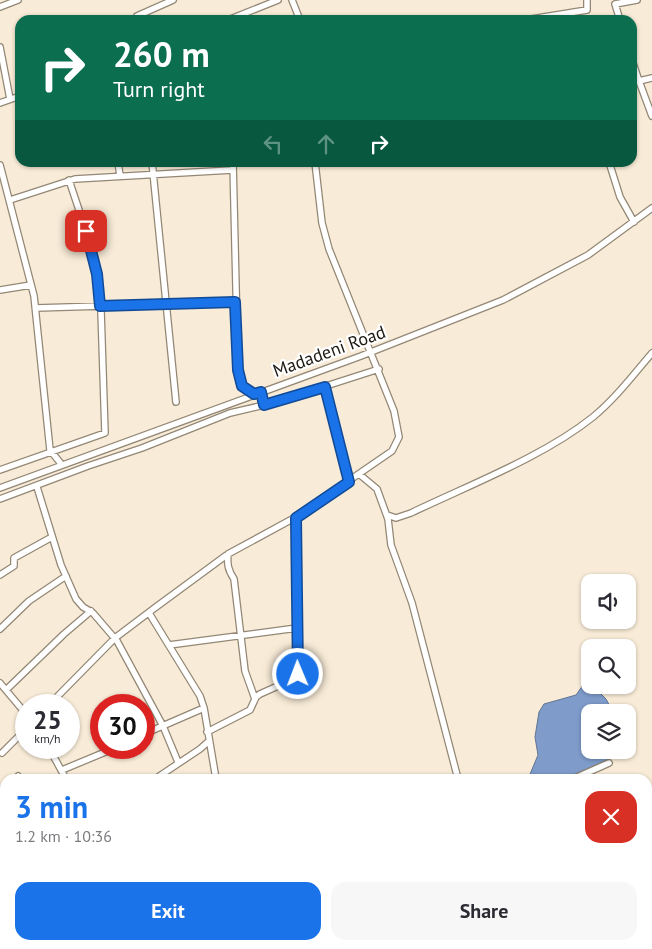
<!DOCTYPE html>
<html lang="en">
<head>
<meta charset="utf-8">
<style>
	body { margin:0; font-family:"PT Sans",sans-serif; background:#f7f7f7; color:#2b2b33; height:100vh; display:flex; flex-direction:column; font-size:19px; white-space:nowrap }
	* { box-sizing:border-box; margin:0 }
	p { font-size:16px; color:#7c7c81 }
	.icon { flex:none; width:28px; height:28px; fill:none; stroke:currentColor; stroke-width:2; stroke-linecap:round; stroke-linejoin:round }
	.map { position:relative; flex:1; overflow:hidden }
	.drawer { position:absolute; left:0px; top:774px; width:652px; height:176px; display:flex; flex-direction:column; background:#fff; border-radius:15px 15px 0 0; box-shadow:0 1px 4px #0004 }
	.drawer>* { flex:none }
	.guide { position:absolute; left:15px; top:15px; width:622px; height:152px; border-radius:15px; box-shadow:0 1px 4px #0004; background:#0b6e4f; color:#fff; overflow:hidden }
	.buttons { position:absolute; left:581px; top:574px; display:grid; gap:10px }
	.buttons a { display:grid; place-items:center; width:55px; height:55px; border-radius:10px; background:#fff; box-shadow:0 1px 4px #0004; font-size:25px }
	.speed { position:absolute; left:15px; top:694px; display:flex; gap:10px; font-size:25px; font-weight:700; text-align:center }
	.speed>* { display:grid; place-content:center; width:65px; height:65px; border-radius:50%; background:#fff; box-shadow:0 1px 4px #0004; line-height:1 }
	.speed small { font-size:12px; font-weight:400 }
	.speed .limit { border:8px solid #d22; background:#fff; color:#111 }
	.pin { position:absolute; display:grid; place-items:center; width:42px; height:42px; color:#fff; margin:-21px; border-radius:10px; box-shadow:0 2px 8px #0006 }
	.me { position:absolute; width:55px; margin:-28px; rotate:359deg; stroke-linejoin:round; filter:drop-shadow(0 0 4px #0008) }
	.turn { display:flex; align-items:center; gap:18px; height:105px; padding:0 15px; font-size:22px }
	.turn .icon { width:65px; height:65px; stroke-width:2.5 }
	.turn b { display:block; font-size:35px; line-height:42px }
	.lanes { display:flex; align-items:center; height:48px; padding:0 15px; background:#0003; justify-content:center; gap:25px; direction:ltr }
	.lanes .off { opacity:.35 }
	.round { display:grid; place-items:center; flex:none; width:52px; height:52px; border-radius:15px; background:#f7f7f7 }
	.head { display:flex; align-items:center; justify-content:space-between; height:85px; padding:0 15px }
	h1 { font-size:30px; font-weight:700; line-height:38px; color:#1a73e8 }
	.primary-button { display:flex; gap:10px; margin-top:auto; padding:10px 15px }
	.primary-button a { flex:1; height:58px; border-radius:15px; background:#1a73e8; color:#fff; font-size:20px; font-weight:700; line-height:58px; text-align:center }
	.primary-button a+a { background:#f7f7f7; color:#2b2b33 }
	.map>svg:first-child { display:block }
</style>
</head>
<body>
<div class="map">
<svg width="652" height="949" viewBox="0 0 652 949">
	<rect width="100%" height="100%" fill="#f8ebd7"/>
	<path fill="#7e9bca" stroke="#617493" d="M 583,685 L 592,685 L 606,699 L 613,712 L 590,712 L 590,750 L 618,750 L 609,759 L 564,779 L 528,779 L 538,755 L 535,737 L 539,712 L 544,704 L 576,695 Z"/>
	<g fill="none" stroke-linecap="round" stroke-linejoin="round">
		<defs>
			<path id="minor" d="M 292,0 L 300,20
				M 0,7 L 18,0
				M 137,16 L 173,0
				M 228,20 L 278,0
				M 525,20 L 587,10 L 587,0
				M 620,20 L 615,4 L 637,0
				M 0,47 L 10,99
				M 632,60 L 639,81
				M 652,78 L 639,81 L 652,116
				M 0,103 L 20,96
				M 118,162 L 120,176
				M 152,162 L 176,402
				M 233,162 L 238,371 L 240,384 L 254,394
				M 609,162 L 620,197 L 634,222
				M 0,165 L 34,296 L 50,450 L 62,465
				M 10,200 L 75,179 L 232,170
				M 0,290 L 31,285
				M 36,308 L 235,302
				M 325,387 L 349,482
				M 0,470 L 105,433 L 101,311 L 97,274 L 86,231 L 69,180
				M 359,474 L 377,489 L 388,519 L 391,545 L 412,603 L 458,779
				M 37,487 L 61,565 L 76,599 L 83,607 L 93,613 L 117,641 L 163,726 L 178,762
				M 0,488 L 361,356 L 503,300 L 588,255 L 652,208
				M 0,499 L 88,466 L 142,448 L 230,413 L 273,403 L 379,369
				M 387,515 L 396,518 L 411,513 C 469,485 543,457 593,417 C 616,398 633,375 652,353
				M 228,554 C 227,564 228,570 234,579 L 245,671 L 255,699
				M 0,575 L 14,566 L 14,558 L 52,537
				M 149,613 L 200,696 L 204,708 L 216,779
				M 0,629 L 29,601 L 66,576
				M 169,645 L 297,628
				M 0,683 L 26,714
				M 6,690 L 64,634 L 91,611
				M 49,705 L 115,638 L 156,607 L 228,554 L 296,517 L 392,451 L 399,437 L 394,411 L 329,249 L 322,223 L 315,162
				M 207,732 L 250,710 L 256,697 L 260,694 L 298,677 L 296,517
				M 144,734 L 204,708
				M 49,748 L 66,779
				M 2,753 L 26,729
				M 62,770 L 115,748
				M 18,776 L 20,779
				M 155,779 L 200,749 L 209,741
				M 573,779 L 609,763
				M 0,880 L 5,877
				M 0,938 L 5,935
				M 112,945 L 113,949
				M 183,945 L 184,949
				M 242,945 L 243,949
				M 76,949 L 85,945"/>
		</defs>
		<use href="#minor" stroke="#938775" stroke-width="8"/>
		<use href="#minor" stroke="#fff" stroke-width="5.5"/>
	</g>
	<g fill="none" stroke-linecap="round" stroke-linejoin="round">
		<defs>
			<path id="route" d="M 86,231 L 97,274 L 100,306 L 235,302 L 238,370 L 242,386 L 254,394 L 261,392 L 264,405 L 325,387 L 349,482 L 296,518 L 298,674"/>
		</defs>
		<use href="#route" stroke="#114b97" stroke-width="12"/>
		<use href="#route" stroke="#1a73e8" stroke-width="9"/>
	</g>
	<g text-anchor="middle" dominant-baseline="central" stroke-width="4.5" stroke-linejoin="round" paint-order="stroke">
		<g font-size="18" fill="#1d1912" stroke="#fff">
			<text transform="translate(329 351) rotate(-20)">Madadeni Road</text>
		</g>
	</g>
</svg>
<div class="buttons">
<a><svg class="icon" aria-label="sound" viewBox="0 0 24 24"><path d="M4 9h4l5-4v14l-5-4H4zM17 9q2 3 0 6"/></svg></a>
<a><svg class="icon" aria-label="search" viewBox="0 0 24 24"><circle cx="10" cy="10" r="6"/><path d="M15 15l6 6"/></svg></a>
<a><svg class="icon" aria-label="layers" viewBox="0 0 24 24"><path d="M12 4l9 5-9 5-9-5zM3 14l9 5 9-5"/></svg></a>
</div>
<div class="speed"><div>25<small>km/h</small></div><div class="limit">30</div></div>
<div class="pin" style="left:86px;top:231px;background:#d93025"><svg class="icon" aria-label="arrive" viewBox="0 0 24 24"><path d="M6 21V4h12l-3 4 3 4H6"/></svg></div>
<svg class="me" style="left:298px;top:674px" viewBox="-20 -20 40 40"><circle r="17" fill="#1a73e8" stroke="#fff" stroke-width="3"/><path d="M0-11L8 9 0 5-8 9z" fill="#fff"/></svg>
<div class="guide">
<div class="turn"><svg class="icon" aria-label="right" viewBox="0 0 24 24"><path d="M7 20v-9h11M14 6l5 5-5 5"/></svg><div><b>260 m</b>Turn right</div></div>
<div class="lanes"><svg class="icon off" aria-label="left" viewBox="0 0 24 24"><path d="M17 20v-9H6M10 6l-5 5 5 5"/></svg><svg class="icon off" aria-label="ahead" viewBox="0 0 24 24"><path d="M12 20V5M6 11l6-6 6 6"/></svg><svg class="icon" aria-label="right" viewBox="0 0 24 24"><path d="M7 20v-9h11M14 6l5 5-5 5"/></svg></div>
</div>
<section class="drawer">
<div class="head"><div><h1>3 min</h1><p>1.2 km · 10:36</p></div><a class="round" style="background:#d93025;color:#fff"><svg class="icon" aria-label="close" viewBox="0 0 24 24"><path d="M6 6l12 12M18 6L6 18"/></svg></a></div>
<div class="primary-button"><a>Exit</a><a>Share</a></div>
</section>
</div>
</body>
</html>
